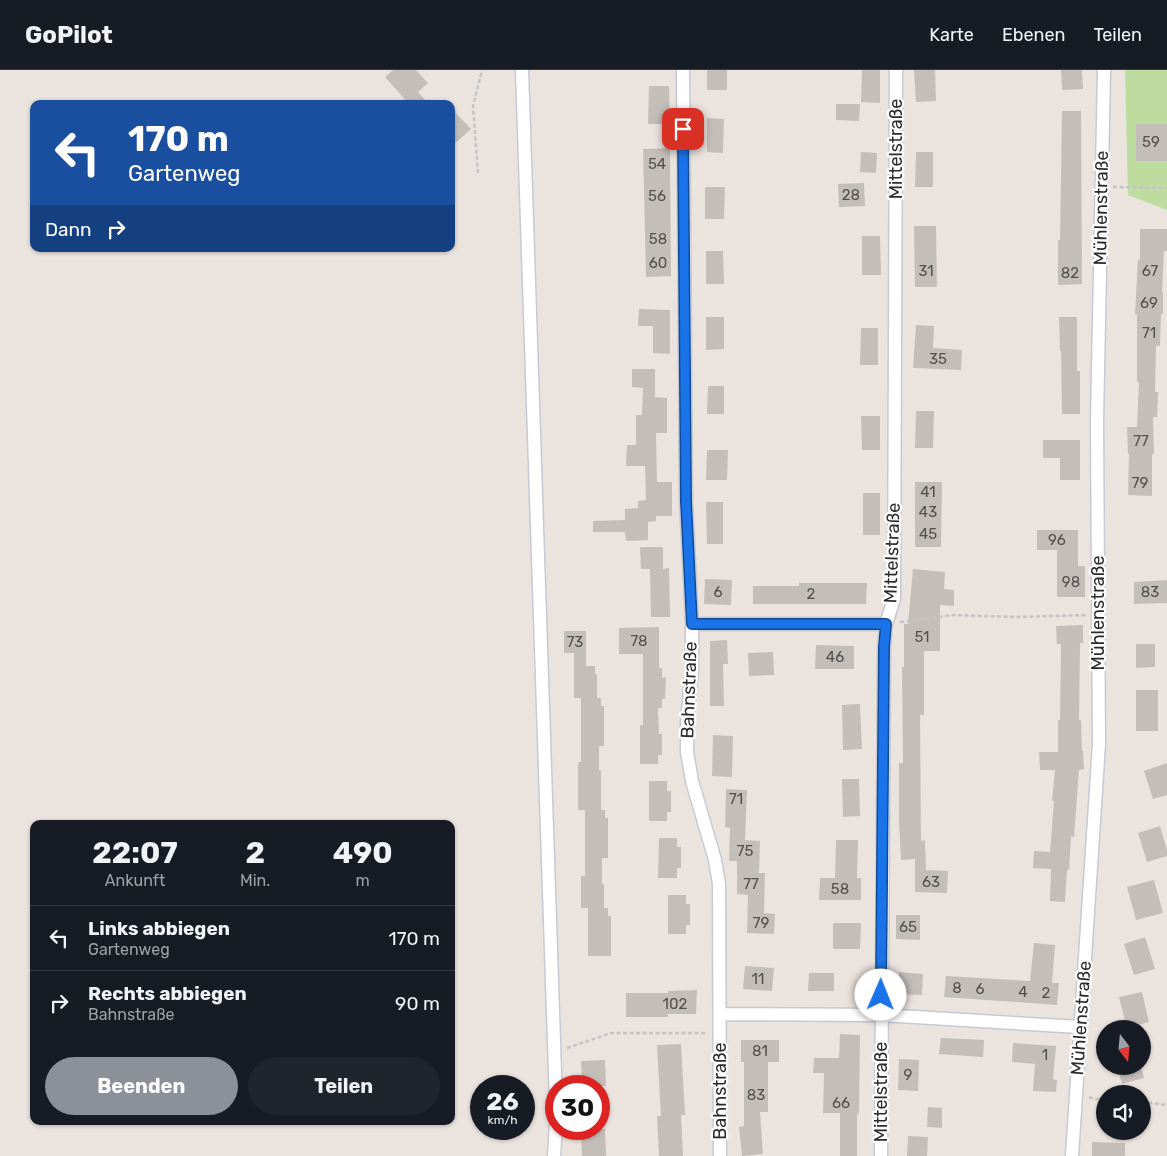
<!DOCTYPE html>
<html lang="de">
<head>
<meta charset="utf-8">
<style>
	body { margin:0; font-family:Rubik,sans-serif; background:#20242c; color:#f1f3f6; height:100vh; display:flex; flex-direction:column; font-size:19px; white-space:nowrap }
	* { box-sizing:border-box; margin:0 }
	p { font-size:16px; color:#9ea1a6 }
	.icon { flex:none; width:28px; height:28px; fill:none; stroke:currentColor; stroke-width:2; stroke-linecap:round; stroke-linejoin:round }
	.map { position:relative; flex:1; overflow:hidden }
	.sheet { position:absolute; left:30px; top:750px; width:425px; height:305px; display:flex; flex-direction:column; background:#171b24; border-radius:10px; box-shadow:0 1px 4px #0004 }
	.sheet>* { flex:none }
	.hud { position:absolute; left:30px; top:30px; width:425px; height:152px; border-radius:10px; box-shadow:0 1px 4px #0004; background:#1a4fa0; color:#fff; overflow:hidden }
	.needle { width:32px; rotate:164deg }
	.controls { position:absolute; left:1096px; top:950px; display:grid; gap:10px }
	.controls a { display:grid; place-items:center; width:55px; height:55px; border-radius:50%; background:#171b24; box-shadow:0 1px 4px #0004; font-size:25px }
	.speed { position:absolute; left:470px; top:1005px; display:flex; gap:10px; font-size:25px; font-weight:700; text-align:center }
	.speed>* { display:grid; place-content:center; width:65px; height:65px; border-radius:50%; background:#171b24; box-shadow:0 1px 4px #0004; line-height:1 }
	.speed small { font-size:12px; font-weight:400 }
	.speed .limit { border:8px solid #d22; background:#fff; color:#111 }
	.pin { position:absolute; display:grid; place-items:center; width:42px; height:42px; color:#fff; margin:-21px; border-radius:10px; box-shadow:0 2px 8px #0006 }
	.me { position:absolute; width:55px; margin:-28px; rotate:1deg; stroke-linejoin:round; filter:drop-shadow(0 0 4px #0008) }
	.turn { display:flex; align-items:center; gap:18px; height:105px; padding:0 15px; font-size:22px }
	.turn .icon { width:65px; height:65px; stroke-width:2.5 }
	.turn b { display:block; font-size:35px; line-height:42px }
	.then { display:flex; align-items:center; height:48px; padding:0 15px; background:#0003; gap:10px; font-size:19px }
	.eta { display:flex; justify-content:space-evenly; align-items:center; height:85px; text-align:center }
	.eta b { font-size:30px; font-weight:700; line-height:35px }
	.cta { display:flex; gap:10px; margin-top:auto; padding:10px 15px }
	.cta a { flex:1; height:58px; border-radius:30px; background:#8c9099; color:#fff; font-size:20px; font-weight:700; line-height:58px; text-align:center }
	.cta a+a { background:#20242c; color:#f1f3f6 }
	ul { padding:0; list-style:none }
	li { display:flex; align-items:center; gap:15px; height:65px; padding:0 15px; border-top:1px solid #363941 }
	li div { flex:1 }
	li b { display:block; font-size:19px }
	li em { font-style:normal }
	header { display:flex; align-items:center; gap:30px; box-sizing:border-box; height:70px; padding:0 25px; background:#171b24; border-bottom:1px solid #363941 }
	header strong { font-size:24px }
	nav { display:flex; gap:28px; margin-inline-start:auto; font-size:18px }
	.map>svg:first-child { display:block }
</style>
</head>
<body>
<header>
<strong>GoPilot</strong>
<nav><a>Karte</a><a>Ebenen</a><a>Teilen</a></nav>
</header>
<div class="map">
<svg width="1167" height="1086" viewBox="0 0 1167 1086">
	<rect width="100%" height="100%" fill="#ebe3de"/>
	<path fill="#bedca0" d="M 1125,0 L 1167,0 L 1167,140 L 1128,125 Z"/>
	<path fill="#c4beb9" d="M 393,0 L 416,0 L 428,13 L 418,22 L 429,34 L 409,34 L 385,7 Z
		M 707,0 L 727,0 L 727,20 L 707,20 Z
		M 862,0 L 880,0 L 880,33 L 861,32 Z
		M 914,0 L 935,0 L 936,31 L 916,32 Z
		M 1061,0 L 1082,0 L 1083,19 L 1062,20 Z
		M 649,16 L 669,16 L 670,54 L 648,54 Z
		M 836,34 L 860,34 L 859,51 L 836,50 Z
		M 451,38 L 471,59 L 451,77 Z
		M 1062,41 L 1081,41 L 1082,214 L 1058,215 L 1058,170 L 1060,170 Z
		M 707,48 L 724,49 L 723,83 L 707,82 Z
		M 1136,54 L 1167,54 L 1167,91 L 1136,91 Z
		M 670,78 L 671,206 L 646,207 L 643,79 Z
		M 861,82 L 877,83 L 876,103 L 860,102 Z
		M 916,82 L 933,82 L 933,117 L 915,117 Z
		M 864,113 L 865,136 L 839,137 L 838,114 Z
		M 705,117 L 725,117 L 724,149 L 705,149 Z
		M 914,156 L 936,156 L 937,217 L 915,217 Z
		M 1140,159 L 1167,159 L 1167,181 L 1164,181 L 1162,222 L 1163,222 L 1163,244 L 1161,244 L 1160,276 L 1156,276 L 1155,322 L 1158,322 L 1157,347 L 1153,347 L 1154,384 L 1152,384 L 1152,426 L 1128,425 L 1129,384 L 1128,384 L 1127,357 L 1137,357 L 1139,312 L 1137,312 L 1137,244 L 1135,244 L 1138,190 L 1140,190 Z
		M 862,166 L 880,166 L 881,205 L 862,205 Z
		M 706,181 L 723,181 L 724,214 L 706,214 Z
		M 639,239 L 670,240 L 670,284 L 653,283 L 653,256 L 638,256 Z
		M 706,247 L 724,247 L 724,279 L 706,280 Z
		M 1059,247 L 1077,247 L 1077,301 L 1080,301 L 1080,344 L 1062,344 L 1061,281 L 1060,281 Z
		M 916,255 L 934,256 L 933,278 L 962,280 L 961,300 L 913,298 Z
		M 861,258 L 878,258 L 878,295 L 860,295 Z
		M 632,299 L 655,299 L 655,327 L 667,328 L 667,363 L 656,363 L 657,412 L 672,412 L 672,446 L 656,446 L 656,451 L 648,452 L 648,470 L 626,471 L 625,462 L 593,462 L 593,451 L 625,450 L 625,439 L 638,438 L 638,431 L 646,430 L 645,396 L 626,396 L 627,375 L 636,375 L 636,345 L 642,345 L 643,318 L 632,317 Z
		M 708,316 L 724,316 L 724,344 L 707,344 Z
		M 916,341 L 934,341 L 933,378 L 915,378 Z
		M 861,346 L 880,346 L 880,380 L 862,380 Z
		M 1043,370 L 1080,370 L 1080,410 L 1060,410 L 1060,388 L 1043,388 Z
		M 707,380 L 728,380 L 727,410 L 706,410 Z
		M 915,412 L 942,412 L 941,477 L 915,477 Z
		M 863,423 L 880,423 L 880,465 L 863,465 Z
		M 706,432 L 723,432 L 723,474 L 707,474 Z
		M 1037,460 L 1078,460 L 1078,496 L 1085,496 L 1085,527 L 1057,527 L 1057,480 L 1037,480 Z
		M 640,477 L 663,477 L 663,499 L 669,498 L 670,547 L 651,547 L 650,499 L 641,499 Z
		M 913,499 L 945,502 L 944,519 L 954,520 L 954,536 L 940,535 L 940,581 L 924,581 L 924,645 L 920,645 L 921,771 L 925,770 L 926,800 L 948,801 L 947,823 L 915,822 L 915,789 L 901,790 L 899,752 L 899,693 L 903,693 L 902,597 L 904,597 L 904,554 L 908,554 Z
		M 705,509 L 732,510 L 731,535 L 704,534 Z
		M 1167,510 L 1167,533 L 1134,534 L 1134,512 Z
		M 799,513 L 867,513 L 866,534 L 753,534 L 753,516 L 799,516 Z
		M 1083,555 L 1083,573 L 1080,573 L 1079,650 L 1081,650 L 1082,681 L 1083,681 L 1084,699 L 1079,700 L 1074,767 L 1071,766 L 1069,800 L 1067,800 L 1065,832 L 1050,831 L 1051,799 L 1033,798 L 1034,781 L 1050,782 L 1054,731 L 1052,731 L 1055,700 L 1040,700 L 1039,682 L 1058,682 L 1058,650 L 1060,650 L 1061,574 L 1057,574 L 1056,556 Z
		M 659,557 L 659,598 L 662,598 L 662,608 L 666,607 L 665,629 L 662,629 L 662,638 L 658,638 L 659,664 L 662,664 L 662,685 L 658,685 L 658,694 L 640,694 L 640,655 L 643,655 L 643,584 L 619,584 L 619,558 Z
		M 564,561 L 586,561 L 586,596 L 595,596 L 595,604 L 597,604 L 597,628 L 601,628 L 601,636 L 604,636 L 604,676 L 599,676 L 599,700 L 601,700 L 601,740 L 605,740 L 605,748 L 608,748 L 608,788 L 602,788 L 602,814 L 604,814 L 604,838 L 608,838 L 608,846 L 611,846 L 611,886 L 588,886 L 588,838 L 581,838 L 581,806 L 585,806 L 585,740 L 578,740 L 578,692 L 581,692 L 581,628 L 574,628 L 574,583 L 564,583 Z
		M 727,570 L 728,594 L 723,594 L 724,636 L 710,636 L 710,571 Z
		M 1136,574 L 1155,574 L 1155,597 L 1136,598 Z
		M 816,575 L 854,576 L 854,599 L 815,599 Z
		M 773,582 L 774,605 L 749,606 L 748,583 Z
		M 1136,620 L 1158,620 L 1158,661 L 1136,661 Z
		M 860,634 L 862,679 L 843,680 L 842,635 Z
		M 713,665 L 733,666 L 732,707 L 712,706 Z
		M 1167,693 L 1167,725 L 1153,729 L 1144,701 Z
		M 842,709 L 859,709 L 860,746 L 843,747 Z
		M 649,711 L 667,711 L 667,721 L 671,721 L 671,742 L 667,742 L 667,751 L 649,751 Z
		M 726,719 L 747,720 L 745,770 L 760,771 L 759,803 L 765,803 L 764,843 L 775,844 L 774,864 L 747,863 L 748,825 L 737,824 L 737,791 L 729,791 L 730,758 L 725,757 Z
		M 1160,756 L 1167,780 L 1167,786 L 1147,792 L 1138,763 Z
		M 659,768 L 677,768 L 677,777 L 681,777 L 681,798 L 677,798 L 677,808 L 658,808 Z
		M 836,770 L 858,770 L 857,808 L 861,808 L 861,830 L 819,830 L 820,808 L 835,808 Z
		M 1154,810 L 1163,843 L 1136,850 L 1127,817 Z
		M 668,825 L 686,825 L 686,834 L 690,834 L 690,855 L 686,855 L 686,864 L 668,864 Z
		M 896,845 L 920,845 L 920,870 L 896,869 Z
		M 833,853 L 861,853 L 860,879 L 833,879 Z
		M 1145,867 L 1155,899 L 1134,905 L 1124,874 Z
		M 1034,873 L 1055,875 L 1052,913 L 1059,913 L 1057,935 L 944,927 L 946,906 L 1030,911 Z
		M 745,896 L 774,898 L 772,921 L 743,919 Z
		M 899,902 L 923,904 L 922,925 L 898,924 Z
		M 809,903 L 834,903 L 834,921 L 808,921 Z
		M 697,920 L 696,944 L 668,944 L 668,947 L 626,947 L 626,923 L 668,923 L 668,921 Z
		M 1142,922 L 1149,952 L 1127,958 L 1119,927 Z
		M 840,964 L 860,965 L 859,1044 L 857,1044 L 857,1086 L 840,1086 L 840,1043 L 823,1043 L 824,1003 L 813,1003 L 814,988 L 839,988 Z
		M 941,968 L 984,970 L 983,987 L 939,984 Z
		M 741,970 L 779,970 L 779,992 L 768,992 L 768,1042 L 760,1042 L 763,1084 L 742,1086 L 739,1057 L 744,1056 L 744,992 L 741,992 Z
		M 1013,973 L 1056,976 L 1053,1009 L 1057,1010 L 1056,1022 L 1033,1021 L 1035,994 L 1012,992 Z
		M 681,974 L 685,1045 L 681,1045 L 683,1086 L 659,1086 L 657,1046 L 661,1046 L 657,975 Z
		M 899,989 L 919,990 L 918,1021 L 898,1020 Z
		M 605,990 L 606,1016 L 582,1016 L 581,991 Z
		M 1117,996 L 1141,996 L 1144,1008 L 1122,1014 Z
		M 928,1037 L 942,1038 L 942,1058 L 927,1057 Z
		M 584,1059 L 605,1059 L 606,1086 L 582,1086 L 581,1062 L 584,1062 Z
		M 908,1066 L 928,1067 L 927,1086 L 907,1086 Z
		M 1092,1072 L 1125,1073 L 1125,1086 L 1092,1086 Z"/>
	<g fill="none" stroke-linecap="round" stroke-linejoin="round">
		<defs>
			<path id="minor" d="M 522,0 L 556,1033
				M 683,0 L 686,431 L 692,554 L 692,600 L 687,652 L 687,682 L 692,711 L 715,790 L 719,814 L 720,1086
				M 692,554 L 886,554
				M 720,944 L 881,945 L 1080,957
				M 554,1086 L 556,1054
				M 881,1086 L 884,577 L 886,554 L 894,529 L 896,0
				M 1072,1086 L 1099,674 L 1097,351 L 1104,0"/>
		</defs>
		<use href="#minor" stroke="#c6cad3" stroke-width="15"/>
		<path stroke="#c4c4c4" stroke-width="2.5" stroke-dasharray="4 2.5" stroke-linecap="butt" d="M 478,103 L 473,36 L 482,0
			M 1113,117 L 1167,118
			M 900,552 L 953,545 L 1018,547 L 1086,545
			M 567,978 L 611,963 L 706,963
			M 1089,1027 L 1094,1029 L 1105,1029
			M 1142,1032 L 1167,1035"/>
		<use href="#minor" stroke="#fff" stroke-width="12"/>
	</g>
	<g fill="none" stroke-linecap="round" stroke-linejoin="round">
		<defs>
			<path id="route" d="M 683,59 L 686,431 L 692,554 L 886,554 L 884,577 L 881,925"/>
		</defs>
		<use href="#route" stroke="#114b97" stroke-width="12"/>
		<use href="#route" stroke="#1a73e8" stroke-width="9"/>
	</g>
	<g text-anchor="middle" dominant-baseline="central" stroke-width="4.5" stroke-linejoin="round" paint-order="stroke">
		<g font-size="15" fill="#51504e">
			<text x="1151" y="72">59</text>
			<text x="657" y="94">54</text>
			<text x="851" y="125">28</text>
			<text x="657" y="126">56</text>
			<text x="658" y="169">58</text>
			<text x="658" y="193">60</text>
			<text x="926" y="201">31</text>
			<text x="1150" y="201">67</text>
			<text x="1070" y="203">82</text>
			<text x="1149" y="233">69</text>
			<text x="1149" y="263">71</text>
			<text x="938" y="289">35</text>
			<text x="1141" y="371">77</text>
			<text x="1140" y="413">79</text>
			<text x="928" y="422">41</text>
			<text x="928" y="442">43</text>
			<text x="928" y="464">45</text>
			<text x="1057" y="470">96</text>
			<text x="1071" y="512">98</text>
			<text x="718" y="522">6</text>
			<text x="1150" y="522">83</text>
			<text x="811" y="524">2</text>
			<text x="922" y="567">51</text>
			<text x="639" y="571">78</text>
			<text x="575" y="572">73</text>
			<text x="835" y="587">46</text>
			<text x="736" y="729">71</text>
			<text x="745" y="781">75</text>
			<text x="931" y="812">63</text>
			<text x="751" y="814">77</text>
			<text x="840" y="819">58</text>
			<text x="761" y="853">79</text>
			<text x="908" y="857">65</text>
			<text x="758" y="909">11</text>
			<text x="957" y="918">8</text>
			<text x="980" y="919">6</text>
			<text x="1023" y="922">4</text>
			<text x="1046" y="923">2</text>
			<text x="675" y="934">102</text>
			<text x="760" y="981">81</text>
			<text x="1045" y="985">1</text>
			<text x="908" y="1005">9</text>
			<text x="756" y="1025">83</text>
			<text x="841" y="1033">66</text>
		</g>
		<g font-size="18" fill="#2b2b2b" stroke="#fff">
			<text transform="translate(896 79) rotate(-90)">Mittelstraße</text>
			<text transform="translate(1101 138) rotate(-89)">Mühlenstraße</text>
			<text transform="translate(892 483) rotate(-88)">Mittelstraße</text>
			<text transform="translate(1098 543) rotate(-90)">Mühlenstraße</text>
			<text transform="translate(689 620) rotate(-88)">Bahnstraße</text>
			<text transform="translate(1081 948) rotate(-86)">Mühlenstraße</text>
			<text transform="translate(720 1021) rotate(-90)">Bahnstraße</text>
			<text transform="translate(881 1022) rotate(-90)">Mittelstraße</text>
		</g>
	</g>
</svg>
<div class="controls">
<a><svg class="needle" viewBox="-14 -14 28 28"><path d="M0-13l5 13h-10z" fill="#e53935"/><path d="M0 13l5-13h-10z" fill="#9ea1a6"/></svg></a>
<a><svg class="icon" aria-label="sound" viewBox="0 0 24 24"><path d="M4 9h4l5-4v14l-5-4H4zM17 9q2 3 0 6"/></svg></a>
</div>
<div class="speed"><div>26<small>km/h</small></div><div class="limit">30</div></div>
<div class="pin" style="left:683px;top:59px;background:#d93025"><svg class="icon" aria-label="arrive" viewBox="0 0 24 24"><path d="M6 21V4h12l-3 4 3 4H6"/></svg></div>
<svg class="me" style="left:881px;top:925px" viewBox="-20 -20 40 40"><circle r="19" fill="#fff"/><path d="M0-13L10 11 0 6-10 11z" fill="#1a73e8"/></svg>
<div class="hud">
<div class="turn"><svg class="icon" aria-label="left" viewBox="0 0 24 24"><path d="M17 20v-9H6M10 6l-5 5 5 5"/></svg><div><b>170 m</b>Gartenweg</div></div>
<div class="then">Dann<svg class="icon" aria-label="right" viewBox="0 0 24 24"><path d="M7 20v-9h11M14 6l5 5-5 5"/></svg></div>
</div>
<section class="sheet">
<div class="eta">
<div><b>22:07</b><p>Ankunft</p></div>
<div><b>2</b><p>Min.</p></div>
<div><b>490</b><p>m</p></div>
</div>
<ul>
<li><svg class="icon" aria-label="left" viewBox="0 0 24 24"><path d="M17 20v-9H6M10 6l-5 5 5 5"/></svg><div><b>Links abbiegen</b><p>Gartenweg</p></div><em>170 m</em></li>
<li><svg class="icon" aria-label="right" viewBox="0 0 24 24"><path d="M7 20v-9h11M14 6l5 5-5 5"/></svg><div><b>Rechts abbiegen</b><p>Bahnstraße</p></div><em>90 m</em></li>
</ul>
<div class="cta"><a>Beenden</a><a>Teilen</a></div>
</section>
</div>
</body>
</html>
